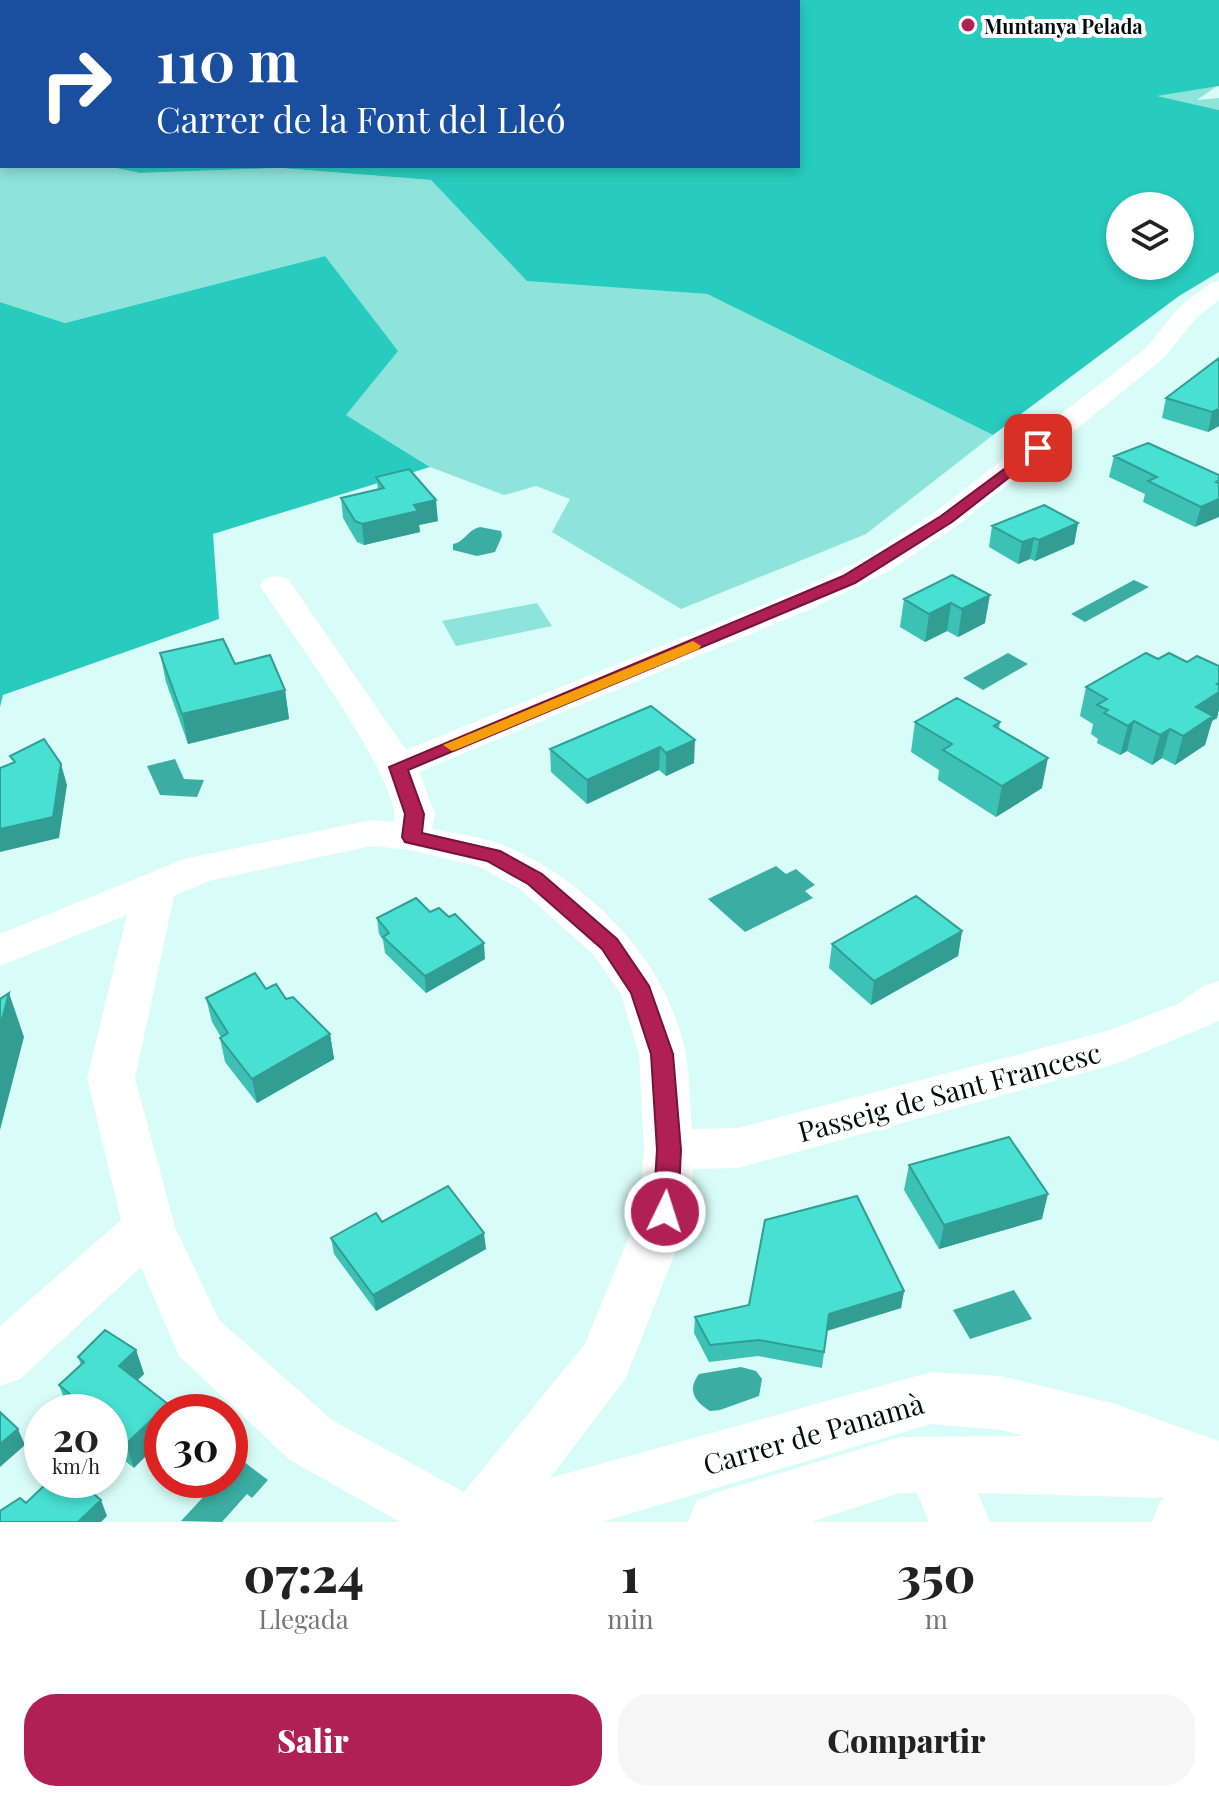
<!DOCTYPE html>
<html lang="es">
<head>
<meta charset="utf-8">
<style>
	body { margin:0; font-family:"Playfair Display",serif; background:#f6f6f6; color:#222; height:100vh; display:flex; flex-direction:column; font-size:30px; white-space:nowrap }
	* { box-sizing:border-box; margin:0 }
	p { font-size:26px; color:#767676 }
	.icon { flex:none; width:44px; height:44px; fill:none; stroke:currentColor; stroke-width:2; stroke-linecap:round; stroke-linejoin:round }
	.map { position:relative; height:1522px; overflow:hidden }
	.details { display:flex; flex-direction:column; background:#fff; flex:1 }
	.details>* { flex:none }
	.top-card { position:absolute; left:0px; top:0px; width:800px; height:168px; box-shadow:0 4px 12px #0003; background:#1a4fa0; color:#fff; overflow:hidden }
	.tools { position:absolute; left:1106px; top:192px; display:grid; gap:16px }
	.tools a { display:grid; place-items:center; width:88px; height:88px; border-radius:50%; background:#fff; box-shadow:0 4px 12px #0003; font-size:40px }
	.speed { position:absolute; left:24px; top:1394px; display:flex; gap:16px; font-size:40px; font-weight:700; text-align:center }
	.speed>* { display:grid; place-content:center; width:104px; height:104px; border-radius:50%; background:#fff; box-shadow:0 4px 12px #0003; line-height:1 }
	.speed small { font-size:20px; font-weight:400 }
	.speed .limit { border:12px solid #d22; background:#fff; color:#111 }
	.pin { position:absolute; display:grid; place-items:center; width:68px; height:68px; color:#fff; margin:-34px; border-radius:16px; box-shadow:0 4px 12px #0006 }
	.me { position:absolute; width:88px; margin:-44px; rotate:4deg; stroke-linejoin:round; filter:drop-shadow(0 0 6px #0008) }
	.turn { display:flex; align-items:center; gap:28px; height:168px; padding:0 24px; font-size:36px }
	.turn .icon { width:104px; height:104px; stroke-width:2.5 }
	.turn b { display:block; font-size:56px; line-height:68px }
	.eta { display:flex; justify-content:space-evenly; align-items:center; height:136px; text-align:center }
	.eta b { font-size:48px; font-weight:800; line-height:56px }
	.action { display:flex; gap:16px; margin-top:auto; padding:16px 24px }
	.action a { flex:1; height:92px; border-radius:32px; background:#b02054; color:#fff; font-size:32px; font-weight:800; line-height:92px; text-align:center }
	.action a+a { background:#f6f6f6; color:#222 }
	.map>svg:first-child { display:block }
</style>
</head>
<body>
<div class="map">
<svg width="1219" height="1522" viewBox="0 0 1219 1522">
	<rect width="100%" height="100%" fill="#d8fcf7"/>
	<path fill="#8ee4da" d="M 1217,86 L 1197,100 L 1219,98 L 1219,110 L 1155,96 Z
		M 0,143 L 2,166 L 106,166 L 140,173 L 280,168 L 431,180 L 527,280 L 707,294 L 993,435 L 866,534 L 681,609 L 552,532 L 570,499 L 536,486 L 504,495 L 430,467 L 346,415 L 325,256 L 65,323 L 0,302 Z
		M 537,603 L 552,626 L 456,646 L 442,621 Z"/>
	<path fill="#28ccbe" fill-rule="evenodd" d="M 0,0 L 1219,0 L 1219,86 L 1157,96 L 1219,110 L 1219,272 L 1179,296 L 993,435 L 707,294 L 527,281 L 431,180 L 280,168 L 140,173 L 106,166 L 798,166 L 798,2 L 2,2 L 2,144 ZM 1120,206 L 1180,206 L 1180,266 L 1120,266 Z
		M 325,256 L 398,351 L 346,415 L 430,467 L 213,534 L 219,619 L 3,695 L 0,707 L 0,302 L 65,323 Z"/>
	<path fill="#3cada2" d="M 480,527 L 501,531 L 502,536 L 495,552 L 477,556 L 453,550 L 453,544 C 465,542 467,530 480,527 Z
		M 1134,580 L 1149,587 L 1085,622 L 1071,614 Z
		M 1008,653 L 1028,664 L 983,690 L 963,678 Z
		M 175,759 L 184,779 L 204,780 L 197,797 L 160,795 L 147,766 Z
		M 776,866 L 786,874 L 796,869 L 815,885 L 805,891 L 813,898 L 745,932 L 708,899 Z
		M 1014,1290 L 1032,1319 L 970,1339 L 953,1310 Z
		M 741,1367 L 756,1371 L 762,1379 L 759,1396 L 720,1410 L 710,1411 C 694,1401 687,1390 699,1374 Z
		M 239,1458 L 268,1480 L 252,1498 L 247,1494 L 222,1522 L 181,1521 L 219,1480 L 230,1480 L 230,1468 Z"/>
	<g fill="none" stroke-linecap="round" stroke-linejoin="round">
		<path stroke="#3cada2" stroke-width="4" d="M 31,0 L 42,2
			M 323,2 L 441,0"/>
		<path fill="#fff" fill-rule="evenodd" d="M 1219,281 L 1219,300 L 1196,318 L 1164,358 L 957,526 L 887,572 L 813,608 L 419,772 L 435,814 L 432,829 C 457,834 487,837 510,848 C 592,885 670,964 686,1056 C 690,1080 690,1105 692,1129 L 738,1128 L 1107,1031 L 1178,1004 L 1203,986 L 1219,981 L 1219,1021 L 1116,1064 L 738,1168 L 693,1169 L 691,1212 L 626,1378 L 550,1478 L 931,1372 L 1001,1376 L 1112,1403 L 1219,1441 L 1219,1522 L 1152,1522 L 1160,1501 L 1166,1498 L 978,1493 L 990,1522 L 929,1522 L 917,1493 L 900,1493 L 811,1522 L 688,1522 L 696,1501 L 718,1492 L 900,1437 L 1025,1436 L 1001,1430 L 931,1424 L 602,1522 L 400,1522 L 290,1460 L 179,1356 L 141,1267 L 20,1379 L 0,1386 L 0,1326 L 121,1220 L 87,1078 L 127,915 L 0,966 L 0,934 L 184,859 L 371,820 L 394,822 C 402,780 287,628 260,586 L 264,579 L 276,576 L 288,579 L 406,750 L 789,594 L 865,558 L 935,512 L 1146,348 L 1178,308 L 1211,283 ZM 371,846 L 411,850 L 480,867 L 520,889 L 594,955 L 621,994 L 639,1054 L 644,1150 L 639,1212 L 585,1344 L 464,1492 L 332,1420 L 219,1320 L 175,1227 L 135,1078 L 174,896 L 209,881 Z"/>
	</g>
	<path fill="#3dc1b5" d="M 1219,358 L 1219,426 L 1208,432 L 1162,418 L 1166,398 Z
		M 1114,456 L 1219,475 L 1195,527 L 1143,502 L 1145,494 L 1109,477 Z
		M 376,477 L 438,521 L 419,525 L 420,532 L 364,545 L 357,542 L 343,518 L 341,498 L 378,489 Z
		M 1078,523 L 1074,544 L 1035,561 L 1030,559 L 1018,564 L 989,547 L 992,526 Z
		M 952,575 L 985,623 L 958,637 L 947,631 L 925,642 L 900,627 L 904,599 Z
		M 160,653 L 235,664 L 285,690 L 289,719 L 188,744 L 166,682 Z
		M 1158,659 L 1219,666 L 1219,709 L 1217,718 L 1212,721 L 1205,745 L 1175,765 L 1162,758 L 1152,765 L 1127,751 L 1120,755 L 1097,743 L 1098,739 L 1091,734 L 1093,724 L 1080,716 L 1086,687 Z
		M 651,706 L 694,763 L 666,776 L 659,770 L 587,804 L 551,772 L 550,749 Z
		M 915,722 L 1000,722 L 999,729 L 1042,788 L 996,817 L 938,780 L 939,770 L 911,752 Z
		M 430,912 L 485,959 L 426,993 L 385,953 L 383,940 L 379,934 L 377,918 Z
		M 962,931 L 958,956 L 871,1005 L 829,968 L 832,944 Z
		M 266,989 L 286,999 L 330,1034 L 334,1059 L 257,1103 L 225,1062 L 220,1038 L 221,1037 L 212,1022 L 206,998 Z
		M 909,1165 L 1042,1219 L 939,1249 L 904,1190 Z
		M 382,1222 L 486,1249 L 376,1311 L 334,1254 L 331,1238 Z
		M 904,1291 L 901,1308 L 827,1330 L 822,1368 L 758,1356 L 709,1362 L 694,1333 L 695,1317 Z
		M 136,1350 L 144,1374 L 138,1380 L 168,1404 L 171,1412 L 162,1412 L 134,1468 L 110,1449 L 110,1412 L 72,1412 L 68,1409 L 59,1385 L 81,1365 L 78,1357 Z"/>
	<path fill="#329d93" d="M 1219,409 L 1219,426 L 1208,432 L 1212,412 Z
		M 1219,499 L 1219,517 L 1195,527 L 1201,507 Z
		M 436,500 L 438,521 L 419,525 L 420,532 L 364,545 L 362,524 L 414,505 Z
		M 1078,523 L 1074,544 L 1035,561 L 1039,540 Z
		M 1034,538 L 1030,559 L 1018,564 L 1022,542 Z
		M 990,595 L 985,623 L 958,637 L 962,609 Z
		M 951,603 L 947,631 L 925,642 L 929,614 Z
		M 1219,683 L 1219,709 L 1217,718 L 1212,721 L 1205,745 L 1175,765 L 1183,736 L 1196,707 Z
		M 285,690 L 289,719 L 188,744 L 182,714 Z
		M 1134,721 L 1127,751 L 1120,755 L 1128,726 Z
		M 1170,729 L 1162,758 L 1152,765 L 1160,735 Z
		M 695,740 L 694,763 L 666,776 L 666,753 Z
		M 660,747 L 659,770 L 587,804 L 587,780 Z
		M 1048,758 L 1042,788 L 996,817 L 1002,786 Z
		M 61,764 L 67,785 L 59,838 L 0,852 L 0,829 Z
		M 962,931 L 958,956 L 871,1005 L 874,981 Z
		M 484,943 L 485,959 L 426,993 L 425,976 Z
		M 9,993 L 24,1037 L 0,1130 L 0,1027 Z
		M 330,1034 L 334,1059 L 257,1103 L 252,1079 Z
		M 1048,1194 L 1042,1219 L 939,1249 L 944,1225 Z
		M 484,1233 L 486,1249 L 376,1311 L 373,1295 Z
		M 904,1291 L 901,1308 L 827,1331 L 829,1314 Z
		M 136,1350 L 144,1374 L 127,1390 L 119,1366 Z
		M 168,1404 L 171,1412 L 162,1412 L 162,1440 L 134,1468 L 126,1444 Z
		M 18,1429 L 25,1445 L 0,1467 L 0,1444 Z
		M 101,1500 L 107,1516 L 101,1522 L 78,1522 Z"/>
	<path fill="#47e0d2" stroke="#329d93" stroke-width="2" d="M 1219,358 L 1219,409 L 1212,412 L 1166,398 Z
		M 1148,443 L 1219,475 L 1219,480 L 1216,482 L 1219,483 L 1219,499 L 1201,507 L 1148,481 L 1157,477 L 1114,456 Z
		M 409,469 L 436,500 L 414,505 L 418,511 L 362,524 L 355,521 L 341,498 L 384,488 L 376,477 Z
		M 1044,505 L 1078,523 L 1039,540 L 1034,538 L 1022,542 L 992,526 Z
		M 952,575 L 990,595 L 962,609 L 951,603 L 929,614 L 904,599 Z
		M 223,639 L 235,664 L 270,655 L 285,690 L 182,714 L 160,653 Z
		M 1146,653 L 1158,659 L 1169,653 L 1187,662 L 1197,656 L 1219,666 L 1219,683 L 1217,684 L 1219,685 L 1219,692 L 1196,707 L 1213,716 L 1183,736 L 1170,729 L 1160,735 L 1134,721 L 1128,726 L 1104,713 L 1108,710 L 1097,705 L 1107,699 L 1086,687 Z
		M 957,698 L 1000,722 L 994,726 L 1048,758 L 1002,786 L 943,750 L 952,744 L 915,722 Z
		M 651,706 L 695,740 L 666,753 L 660,747 L 587,780 L 550,749 Z
		M 44,739 L 61,764 L 53,817 L 0,829 L 0,768 L 15,762 L 10,756 Z
		M 916,896 L 962,931 L 874,981 L 832,944 Z
		M 416,898 L 430,912 L 439,908 L 449,917 L 455,914 L 484,943 L 425,976 L 383,937 L 389,933 L 377,918 Z
		M 255,973 L 266,989 L 276,984 L 286,999 L 293,997 L 330,1034 L 252,1079 L 220,1038 L 228,1033 L 206,998 Z
		M 9,993 L 0,1027 L 0,999 Z
		M 1009,1137 L 1048,1194 L 944,1225 L 909,1165 Z
		M 448,1186 L 484,1233 L 373,1295 L 331,1238 L 376,1213 L 382,1222 Z
		M 857,1196 L 904,1291 L 829,1314 L 824,1352 L 759,1340 L 710,1345 L 695,1317 L 749,1305 L 765,1220 Z
		M 105,1330 L 136,1350 L 119,1366 L 168,1404 L 126,1444 L 110,1432 L 110,1412 L 85,1412 L 68,1398 L 71,1395 L 59,1385 L 84,1362 L 78,1357 Z
		M 0,1412 L 18,1429 L 0,1444 Z
		M 50,1480 L 77,1480 L 101,1500 L 78,1522 L 0,1522 L 0,1511 L 20,1498 L 26,1503 Z"/>
	<path fill="#b02054" stroke="#721537" stroke-width="2" d="M 1038,444 L 1045,448 L 1043,451 L 952,522 L 855,583 L 408,770 L 424,814 L 422,833 L 500,851 L 542,874 L 617,939 L 649,986 L 673,1054 L 681,1150 L 678,1212 L 674,1219 L 665,1222 L 656,1219 L 653,1212 L 657,1150 L 651,1054 L 631,993 L 602,949 L 528,884 L 487,861 L 405,842 L 402,837 L 405,814 L 389,767 L 843,576 L 941,516 Z"/>
	<path fill="#f59e0b" d="M 693,641 L 701,646 L 699,649 L 458,749 L 452,751 L 443,745 Z"/>
	<circle fill="#b02054" stroke="#fff" stroke-width="3" cx="968" cy="25" r="8"/>
	<g text-anchor="middle" dominant-baseline="central" stroke-width="8" stroke-linejoin="round" paint-order="stroke">
		<g font-size="20" font-weight="bold" fill="#030e0c" stroke="#fff" text-anchor="start">
			<text x="984" y="25">Muntanya Pelada</text>
		</g>
		<g font-size="28" fill="#030e0c" stroke="#fff">
			<text transform="translate(949 1091) rotate(-15)">Passeig de Sant Francesc</text>
			<text transform="translate(813 1433) rotate(-16)">Carrer de Panamà</text>
		</g>
	</g>
</svg>
<div class="tools">
<a><svg class="icon" aria-label="layers" viewBox="0 0 24 24"><path d="M12 4l9 5-9 5-9-5zM3 14l9 5 9-5"/></svg></a>
</div>
<div class="speed"><div>20<small>km/h</small></div><div class="limit">30</div></div>
<div class="pin" style="left:1038px;top:448px;background:#d93025"><svg class="icon" aria-label="arrive" viewBox="0 0 24 24"><path d="M6 21V4h12l-3 4 3 4H6"/></svg></div>
<svg class="me" style="left:665px;top:1212px" viewBox="-20 -20 40 40"><circle r="17" fill="#b02054" stroke="#fff" stroke-width="3"/><path d="M0-11L8 9 0 5-8 9z" fill="#fff"/></svg>
<div class="top-card">
<div class="turn"><svg class="icon" aria-label="right" viewBox="0 0 24 24"><path d="M7 20v-9h11M14 6l5 5-5 5"/></svg><div><b>110 m</b>Carrer de la Font del Lleó</div></div>
</div>
</div>
<section class="details">
<div class="eta">
<div><b>07:24</b><p>Llegada</p></div>
<div><b>1</b><p>min</p></div>
<div><b>350</b><p>m</p></div>
</div>
<div class="action"><a>Salir</a><a>Compartir</a></div>
</section>
</body>
</html>
